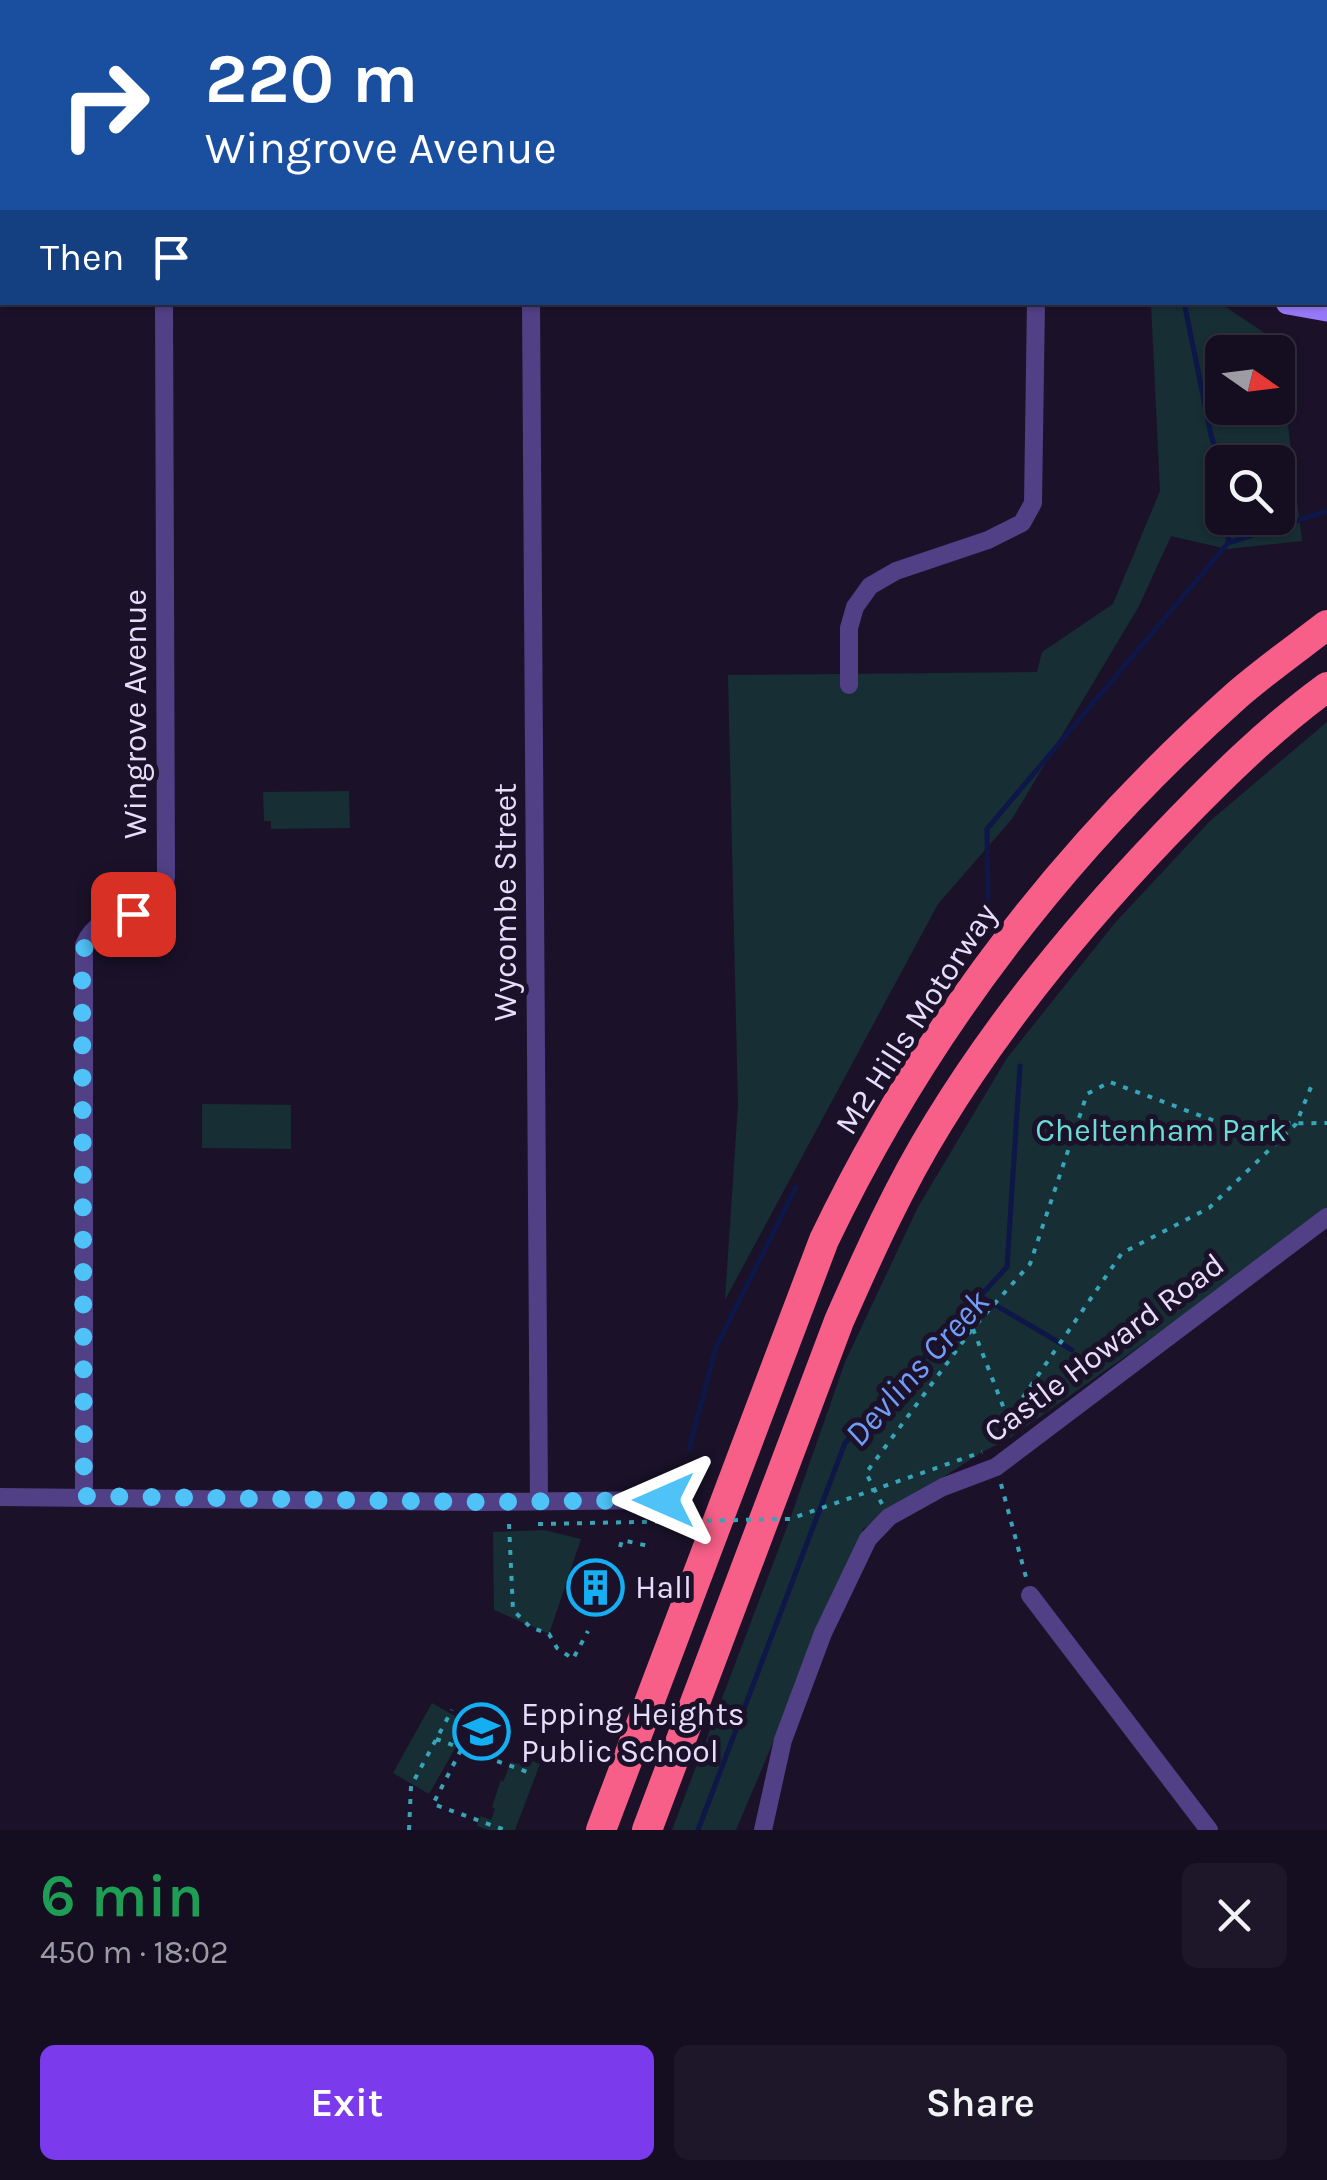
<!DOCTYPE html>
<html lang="en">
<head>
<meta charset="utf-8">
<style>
	body { margin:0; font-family:Karla,sans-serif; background:#1d1729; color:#f1f3f6; height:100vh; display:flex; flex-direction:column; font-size:38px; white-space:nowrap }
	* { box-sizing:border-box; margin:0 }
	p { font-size:32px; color:#9d9ca5 }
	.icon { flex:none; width:55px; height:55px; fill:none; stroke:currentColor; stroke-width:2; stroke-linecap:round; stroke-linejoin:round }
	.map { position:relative; height:1830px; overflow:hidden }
	.panel { display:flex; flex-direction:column; background:#140e20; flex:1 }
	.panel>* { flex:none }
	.top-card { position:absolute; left:0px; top:0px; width:1328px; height:305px; box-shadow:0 2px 8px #0004,0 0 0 2px #332e3e; background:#1a4fa0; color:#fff; overflow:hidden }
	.needle { width:65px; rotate:104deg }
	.controls { position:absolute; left:1205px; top:335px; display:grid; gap:20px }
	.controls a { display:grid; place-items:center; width:90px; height:90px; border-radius:15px; background:#140e20; box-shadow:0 2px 8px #0004,0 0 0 2px #332e3e; font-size:50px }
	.pin { position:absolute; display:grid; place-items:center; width:85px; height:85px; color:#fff; margin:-42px; border-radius:20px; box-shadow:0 5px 15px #0006 }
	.me { position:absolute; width:110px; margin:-55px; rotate:270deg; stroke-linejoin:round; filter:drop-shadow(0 0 8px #0008) }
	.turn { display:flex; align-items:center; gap:35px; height:210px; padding:0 40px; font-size:45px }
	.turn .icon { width:130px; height:130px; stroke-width:2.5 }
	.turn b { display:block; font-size:70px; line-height:85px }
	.then { display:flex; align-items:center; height:95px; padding:0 40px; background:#0003; gap:20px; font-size:38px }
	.round { display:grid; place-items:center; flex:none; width:105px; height:105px; border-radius:15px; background:#1d1729 }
	.overview { display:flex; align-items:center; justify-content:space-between; height:170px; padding:0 40px }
	h1 { font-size:60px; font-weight:600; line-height:75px; color:#1e9e55 }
	.primary-button { display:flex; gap:20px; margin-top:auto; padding:20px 40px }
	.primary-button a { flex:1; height:115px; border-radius:15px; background:#7c3aed; color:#fff; font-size:40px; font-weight:600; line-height:115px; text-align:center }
	.primary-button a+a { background:#1d1729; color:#f1f3f6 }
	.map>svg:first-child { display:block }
</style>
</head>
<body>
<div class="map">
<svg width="1327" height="1830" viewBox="0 0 1327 1830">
	<rect width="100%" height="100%" fill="#1b122a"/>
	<path fill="#162e34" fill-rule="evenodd" d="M 1151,303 L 1220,303 L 1278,342 L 1302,541 L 1227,549 L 1171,536 L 1139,606 L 1012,819 L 938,904 L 725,1300 L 738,1105 L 728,675 L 1037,672 L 1042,652 L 1113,604 L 1160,491 ZM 1222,352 L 1278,352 L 1278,408 L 1222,408 ZM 1222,462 L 1278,462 L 1278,518 L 1222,518 Z
		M 1327,722 L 1327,1214 L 1007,1440 L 982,1452 L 863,1529 L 736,1830 L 672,1830 L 790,1519 L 845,1362 L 918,1207 L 1007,1058 L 1114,924 L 1210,821 Z
		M 349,791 L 350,828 L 271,829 L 271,821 L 264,821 L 263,792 Z
		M 202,1104 L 291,1105 L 291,1149 L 202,1148 Z
		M 544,1530 L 581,1539 L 549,1634 L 494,1610 L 493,1532 Z
		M 432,1703 L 469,1724 L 429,1794 L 393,1773 Z
		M 523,1758 L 540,1764 L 515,1830 L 489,1830 L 477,1826 L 481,1816 L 491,1820 L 495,1809 L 492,1807 L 501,1780 L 503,1782 L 511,1762 L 519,1764 Z"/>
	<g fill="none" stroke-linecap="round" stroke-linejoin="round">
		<path stroke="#0e1747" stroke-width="5" d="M 1156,0 L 1156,2
			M 1184,302 L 1211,435 L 1222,471
			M 1228,543 L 1231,518
			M 988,900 L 987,829 L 1228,543 L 1327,511
			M 980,1296 L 1072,1350
			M 689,1449 L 716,1347 L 796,1187
			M 698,1830 L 845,1443 L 1007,1267 L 1020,1066"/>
		<path stroke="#37a4b7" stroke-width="4" stroke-dasharray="5 8" stroke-linecap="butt" d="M 1123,0 L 1123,2
			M 973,1329 L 1008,1419 L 1004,1438
			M 1008,1419 L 1122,1253 L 1209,1208 L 1296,1124 L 1313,1082
			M 1001,1484 L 1027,1581
			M 882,1504 L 866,1473 L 973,1328 L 1030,1264 L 1087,1094 L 1110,1082 L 1223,1124 L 1327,1123
			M 509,1524 L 513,1610 L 530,1627 L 549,1634 L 557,1648 L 573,1659 L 588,1631
			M 620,1547 L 622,1540 L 653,1547
			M 436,1739 L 533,1774
			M 461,1750 L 433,1804 L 505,1830
			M 409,1830 L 411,1786 L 452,1710"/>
		<path stroke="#514086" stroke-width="18" d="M 644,2 L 644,0
			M 798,2 L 798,0
			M 952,2 L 952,0
			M 531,302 L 539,1501
			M 849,685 L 849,628 L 855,607 L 870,586 L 896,571 L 988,540 L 1022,523 L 1033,503 L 1036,302
			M 84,1496 L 84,945 C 103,898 161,931 166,876 L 164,302
			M 0,1497 L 480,1502 L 664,1500
			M 1030,1595 L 1209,1830
			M 763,1830 L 783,1740 L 823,1633 L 868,1539 L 889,1517 L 943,1487 L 996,1467 L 1327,1217"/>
		<path stroke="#9779f8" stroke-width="25" d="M 0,268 L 2,268
			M 1288,302 L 1327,309"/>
		<path stroke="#f75f88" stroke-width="30" d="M 601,1830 L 824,1240 C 924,1031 1064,849 1237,695 C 1266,670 1297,648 1327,625
			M 647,1830 L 839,1321 C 869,1253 899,1186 938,1123 C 1002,1018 1079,925 1164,836 C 1215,783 1268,730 1327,687"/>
		<path stroke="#37a4b7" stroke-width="4" stroke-dasharray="5 8" stroke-linecap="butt" d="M 538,1524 L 790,1519 L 982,1452"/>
	</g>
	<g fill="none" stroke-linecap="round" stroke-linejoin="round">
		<path stroke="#4fc3f7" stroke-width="18" stroke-dasharray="0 32.4" d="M 133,914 C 95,919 85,928 82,966 L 84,1496 L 480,1502 L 664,1500"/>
	</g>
	<defs>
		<symbol id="building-ring" viewBox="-11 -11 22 22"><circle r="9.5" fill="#1b122a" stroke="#14aef3" stroke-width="1.5"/><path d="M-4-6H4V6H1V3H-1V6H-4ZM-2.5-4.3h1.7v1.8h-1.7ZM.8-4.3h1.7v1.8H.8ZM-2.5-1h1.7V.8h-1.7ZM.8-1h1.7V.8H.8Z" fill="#14aef3"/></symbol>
		<symbol id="school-ring" viewBox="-11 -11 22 22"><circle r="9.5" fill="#1b122a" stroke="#14aef3" stroke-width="1.5"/><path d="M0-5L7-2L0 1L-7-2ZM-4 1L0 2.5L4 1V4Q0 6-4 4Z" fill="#14aef3"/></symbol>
	</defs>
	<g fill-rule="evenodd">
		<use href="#building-ring" x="564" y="1556" width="63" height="63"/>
		<use href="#school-ring" x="450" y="1700" width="63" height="63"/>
	</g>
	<g text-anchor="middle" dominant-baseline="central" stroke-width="10" stroke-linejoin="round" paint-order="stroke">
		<g font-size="32" fill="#e7ddfd" stroke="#1b122a">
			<text transform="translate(135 714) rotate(-90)">Wingrove Avenue</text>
			<text transform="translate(505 902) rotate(-90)">Wycombe Street</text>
			<text transform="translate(916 1019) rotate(-57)">M2 Hills Motorway</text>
			<text transform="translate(1104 1348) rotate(-37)">Castle Howard Road</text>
		</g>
		<g font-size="32" fill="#6bdbd6" stroke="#1b122a">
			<text x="1161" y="1130">Cheltenham Park</text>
		</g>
		<g font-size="32" fill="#e7ddfd" stroke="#1b122a" text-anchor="start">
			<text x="635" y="1587">Hall</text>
			<text x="521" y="1714">Epping Heights<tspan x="521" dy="37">Public School</tspan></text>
		</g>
		<g font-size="35" font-style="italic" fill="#719df8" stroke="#1b122a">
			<text transform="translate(917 1368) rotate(-48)">Devlins Creek</text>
		</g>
	</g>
</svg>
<div class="controls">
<a><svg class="needle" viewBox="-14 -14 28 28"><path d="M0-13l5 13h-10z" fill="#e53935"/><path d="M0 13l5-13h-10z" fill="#9d9ca5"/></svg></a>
<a><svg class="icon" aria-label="search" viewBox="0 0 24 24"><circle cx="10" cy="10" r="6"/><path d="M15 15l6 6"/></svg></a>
</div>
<div class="pin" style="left:133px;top:914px;background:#d93025"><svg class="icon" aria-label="arrive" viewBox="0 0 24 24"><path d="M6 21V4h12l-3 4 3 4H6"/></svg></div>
<svg class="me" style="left:664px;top:1500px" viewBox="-20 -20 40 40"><path d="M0-17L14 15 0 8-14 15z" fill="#4fc3f7" stroke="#fff" stroke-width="4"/></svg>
<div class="top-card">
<div class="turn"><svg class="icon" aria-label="right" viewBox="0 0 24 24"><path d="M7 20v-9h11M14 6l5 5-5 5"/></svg><div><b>220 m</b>Wingrove Avenue</div></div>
<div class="then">Then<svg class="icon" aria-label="arrive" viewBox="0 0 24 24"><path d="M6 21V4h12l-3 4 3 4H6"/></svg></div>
</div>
</div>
<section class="panel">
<div class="overview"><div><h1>6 min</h1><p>450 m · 18:02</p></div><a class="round"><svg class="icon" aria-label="close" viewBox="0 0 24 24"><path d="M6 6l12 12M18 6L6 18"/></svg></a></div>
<div class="primary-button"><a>Exit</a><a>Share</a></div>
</section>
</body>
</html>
